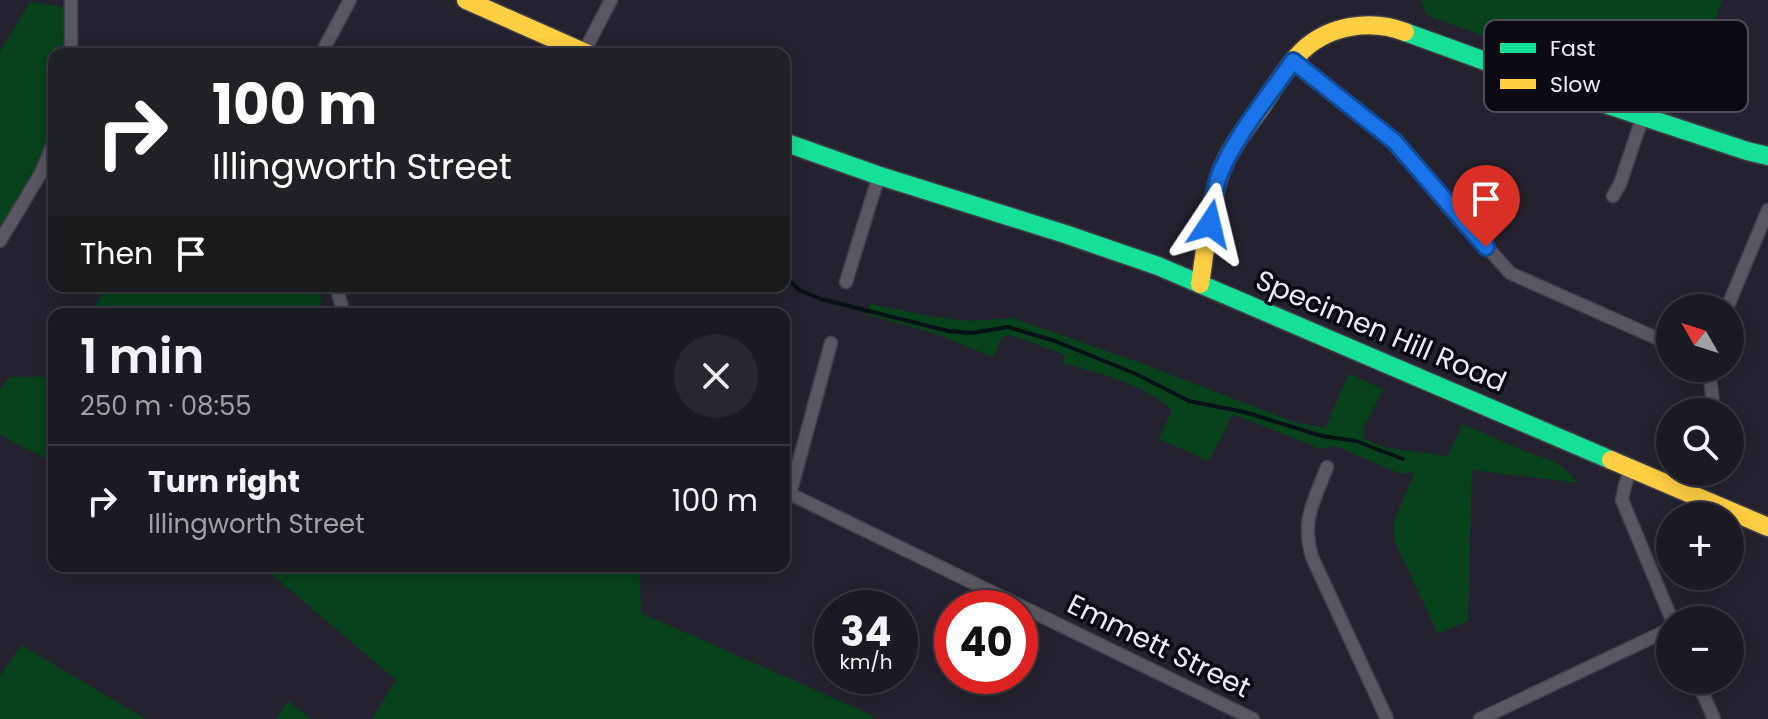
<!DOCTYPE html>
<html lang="en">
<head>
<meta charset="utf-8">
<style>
	body { margin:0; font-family:Poppins,sans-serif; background:#28272f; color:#f1f3f6; height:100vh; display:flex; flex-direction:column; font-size:30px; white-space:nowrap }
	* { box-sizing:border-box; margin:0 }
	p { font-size:26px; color:#a0a1a5 }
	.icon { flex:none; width:44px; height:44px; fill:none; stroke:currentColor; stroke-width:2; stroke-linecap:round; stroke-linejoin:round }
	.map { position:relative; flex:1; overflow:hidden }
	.details { position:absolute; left:48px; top:308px; width:742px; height:264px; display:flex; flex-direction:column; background:#1b1a22; border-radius:16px; box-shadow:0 4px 20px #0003,0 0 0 2px #393840 }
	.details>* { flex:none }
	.guide { position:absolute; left:48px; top:48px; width:742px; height:244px; border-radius:16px; box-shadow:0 4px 20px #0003,0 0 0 2px #393840; background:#202124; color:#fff; overflow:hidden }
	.needle { width:52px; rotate:309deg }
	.tools { position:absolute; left:1656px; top:294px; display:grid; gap:16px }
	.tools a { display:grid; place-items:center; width:88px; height:88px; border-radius:50%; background:#1b1a22; box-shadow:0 4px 20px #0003,0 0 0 2px #393840; font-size:40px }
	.speed { position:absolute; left:814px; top:590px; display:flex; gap:16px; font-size:40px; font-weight:700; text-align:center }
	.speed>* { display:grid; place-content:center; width:104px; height:104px; border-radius:50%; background:#1b1a22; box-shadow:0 4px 20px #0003,0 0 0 2px #393840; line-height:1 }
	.speed small { font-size:20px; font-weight:400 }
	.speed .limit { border:12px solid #d22; background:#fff; color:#111 }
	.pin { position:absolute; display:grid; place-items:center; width:68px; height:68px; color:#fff; margin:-82px -34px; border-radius:50% 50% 50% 0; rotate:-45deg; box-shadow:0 0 8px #0007 }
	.pin .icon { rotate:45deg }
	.me { position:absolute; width:88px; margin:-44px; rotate:10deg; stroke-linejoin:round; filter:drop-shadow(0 0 6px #0008) }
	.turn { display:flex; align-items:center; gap:28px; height:168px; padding:0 32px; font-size:36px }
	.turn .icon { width:104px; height:104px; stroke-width:2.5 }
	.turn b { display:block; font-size:56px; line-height:68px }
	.then { display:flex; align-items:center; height:76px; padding:0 32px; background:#0003; gap:16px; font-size:30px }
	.round { display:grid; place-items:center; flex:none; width:84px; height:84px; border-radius:42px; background:#28272f }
	.overview { display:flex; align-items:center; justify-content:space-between; height:136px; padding:0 32px }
	h1 { font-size:48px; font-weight:600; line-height:60px }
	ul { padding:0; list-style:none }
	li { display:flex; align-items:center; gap:24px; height:112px; padding:0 32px; border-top:2px solid #393840 }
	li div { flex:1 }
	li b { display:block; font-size:30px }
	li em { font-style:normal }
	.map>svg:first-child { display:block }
</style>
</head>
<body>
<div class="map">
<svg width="1768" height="719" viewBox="0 0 1768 719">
	<rect width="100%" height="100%" fill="#24222e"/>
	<path fill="#07421c" d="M 1421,0 L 1722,0 L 1686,109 L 1426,15 Z
		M 30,2 L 64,7 L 65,54 L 54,54 C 54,75 57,102 53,123 C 47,159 19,197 0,228 L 0,52 Z
		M 108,286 L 317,286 L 324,314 L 90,314 Z
		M 870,304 L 935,317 L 970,321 L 1013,318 L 1138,362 L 1294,422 L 1325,428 L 1349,374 L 1383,389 L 1364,427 L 1363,438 L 1384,447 L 1448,456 L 1462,424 L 1529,453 L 1553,461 L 1562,466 L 1574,479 L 1580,483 L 1472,470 L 1468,621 L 1438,634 L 1394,540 L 1394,522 L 1414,473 L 1399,473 L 1336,446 L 1321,449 L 1233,414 L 1209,461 L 1159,439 L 1172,410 C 1148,385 1095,372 1062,363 L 1065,355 L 1011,335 L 1002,337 L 993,357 L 933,333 L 866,314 Z
		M 54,374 L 54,462 L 20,446 L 0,434 L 0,391 L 9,377 L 52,377 Z
		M 262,566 L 639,566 L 641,613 L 874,716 L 872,719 L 372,719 L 396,680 Z
		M 21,645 L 146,719 L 0,719 L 0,676 Z
		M 288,701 L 311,719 L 276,719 Z"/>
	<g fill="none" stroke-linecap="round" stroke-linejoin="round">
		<path stroke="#061215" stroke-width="4" d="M 784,275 L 799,290 L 821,299 L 948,331 L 972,333 L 1008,327 L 1055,341 L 1136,374 L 1189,401 L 1244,412 L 1322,436 L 1356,441 L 1403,459"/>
		<defs>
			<path id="street" d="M 71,0 L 71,54
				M 584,52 L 611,0
				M 321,54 L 350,0
				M 1293,61 L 1394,141 L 1510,273 L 1670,344
				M 1613,196 L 1620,184 L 1643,116
				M 0,241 L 41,173 L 54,142
				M 846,282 L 879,175
				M 336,286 L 344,314
				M 1727,308 L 1768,210
				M 1709,368 L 1714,412
				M 1327,467 C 1314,502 1301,519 1312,557 L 1387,719
				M 1631,469 L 1625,485 L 1622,500 L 1672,620
				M 784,491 L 1253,719
				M 790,494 L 831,343
				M 1697,680 L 1714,719
				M 1480,719 L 1670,629"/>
			<path id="fast" d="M 1405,32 L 1587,98 L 1747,151 L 1768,156
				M 784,142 L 877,175 L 1065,234 L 1158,266 L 1611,460"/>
			<path id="slow" d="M 466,0 L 588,54
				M 1200,284 C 1206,246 1209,205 1222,169 C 1231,146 1248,126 1262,106 C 1274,88 1286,67 1302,51 C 1329,25 1371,19 1405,32
				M 1611,460 L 1768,527"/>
		</defs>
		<use href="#street" stroke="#413f4a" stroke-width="15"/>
		<use href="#fast" stroke="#413f4a" stroke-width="21"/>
		<use href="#slow" stroke="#413f4a" stroke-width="21"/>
		<use href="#street" stroke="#5a5762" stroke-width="12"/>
		<use href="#fast" stroke="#16e098" stroke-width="18"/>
		<use href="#slow" stroke="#ffcf43" stroke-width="18"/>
	</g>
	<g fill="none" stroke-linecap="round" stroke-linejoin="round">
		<defs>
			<path id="route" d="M 1210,224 C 1212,208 1214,191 1219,176 C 1233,139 1270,94 1293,61 L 1394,141 L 1486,247"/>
		</defs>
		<use href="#route" stroke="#114b97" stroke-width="20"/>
		<use href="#route" stroke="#1a73e8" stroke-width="14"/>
	</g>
	<g text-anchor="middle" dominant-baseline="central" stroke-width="7" stroke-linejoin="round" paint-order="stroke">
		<g font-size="28" fill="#edebfb" stroke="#0b0912">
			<text transform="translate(1381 331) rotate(23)">Specimen Hill Road</text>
			<text transform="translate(1159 646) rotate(26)">Emmett Street</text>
		</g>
	</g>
	<rect x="1484" y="20" width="264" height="92" rx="12" fill="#0b0912" stroke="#4f4d58" stroke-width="2"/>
	<rect x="1500" y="43" width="36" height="10" fill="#16e098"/>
	<rect x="1500" y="79" width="36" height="10" fill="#ffcf43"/>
	<g font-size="22" fill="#edebfb">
		<text x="1550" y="56">Fast</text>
		<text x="1550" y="92">Slow</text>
	</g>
</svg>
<div class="tools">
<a><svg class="needle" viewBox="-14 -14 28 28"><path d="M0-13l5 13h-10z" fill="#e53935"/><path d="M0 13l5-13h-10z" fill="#a0a1a5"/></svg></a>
<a><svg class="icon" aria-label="search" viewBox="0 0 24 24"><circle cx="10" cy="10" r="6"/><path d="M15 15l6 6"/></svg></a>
<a>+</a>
<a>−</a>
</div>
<div class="speed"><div>34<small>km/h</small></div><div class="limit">40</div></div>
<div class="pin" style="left:1486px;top:247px;background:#d93025"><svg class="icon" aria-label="arrive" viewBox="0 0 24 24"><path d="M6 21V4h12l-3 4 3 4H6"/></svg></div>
<svg class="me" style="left:1210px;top:224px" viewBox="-20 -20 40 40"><path d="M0-17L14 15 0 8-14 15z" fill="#1a73e8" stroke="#fff" stroke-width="4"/></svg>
<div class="guide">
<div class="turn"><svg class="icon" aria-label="right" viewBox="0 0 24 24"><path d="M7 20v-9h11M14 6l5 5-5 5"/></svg><div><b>100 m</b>Illingworth Street</div></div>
<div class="then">Then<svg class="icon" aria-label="arrive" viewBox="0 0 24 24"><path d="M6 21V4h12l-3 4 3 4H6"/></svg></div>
</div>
<section class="details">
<div class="overview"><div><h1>1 min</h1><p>250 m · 08:55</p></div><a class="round"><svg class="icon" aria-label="close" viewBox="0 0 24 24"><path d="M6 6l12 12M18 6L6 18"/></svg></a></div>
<ul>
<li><svg class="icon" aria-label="right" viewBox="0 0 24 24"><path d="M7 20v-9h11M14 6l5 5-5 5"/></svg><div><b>Turn right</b><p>Illingworth Street</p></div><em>100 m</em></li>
</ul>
</section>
</div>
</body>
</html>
